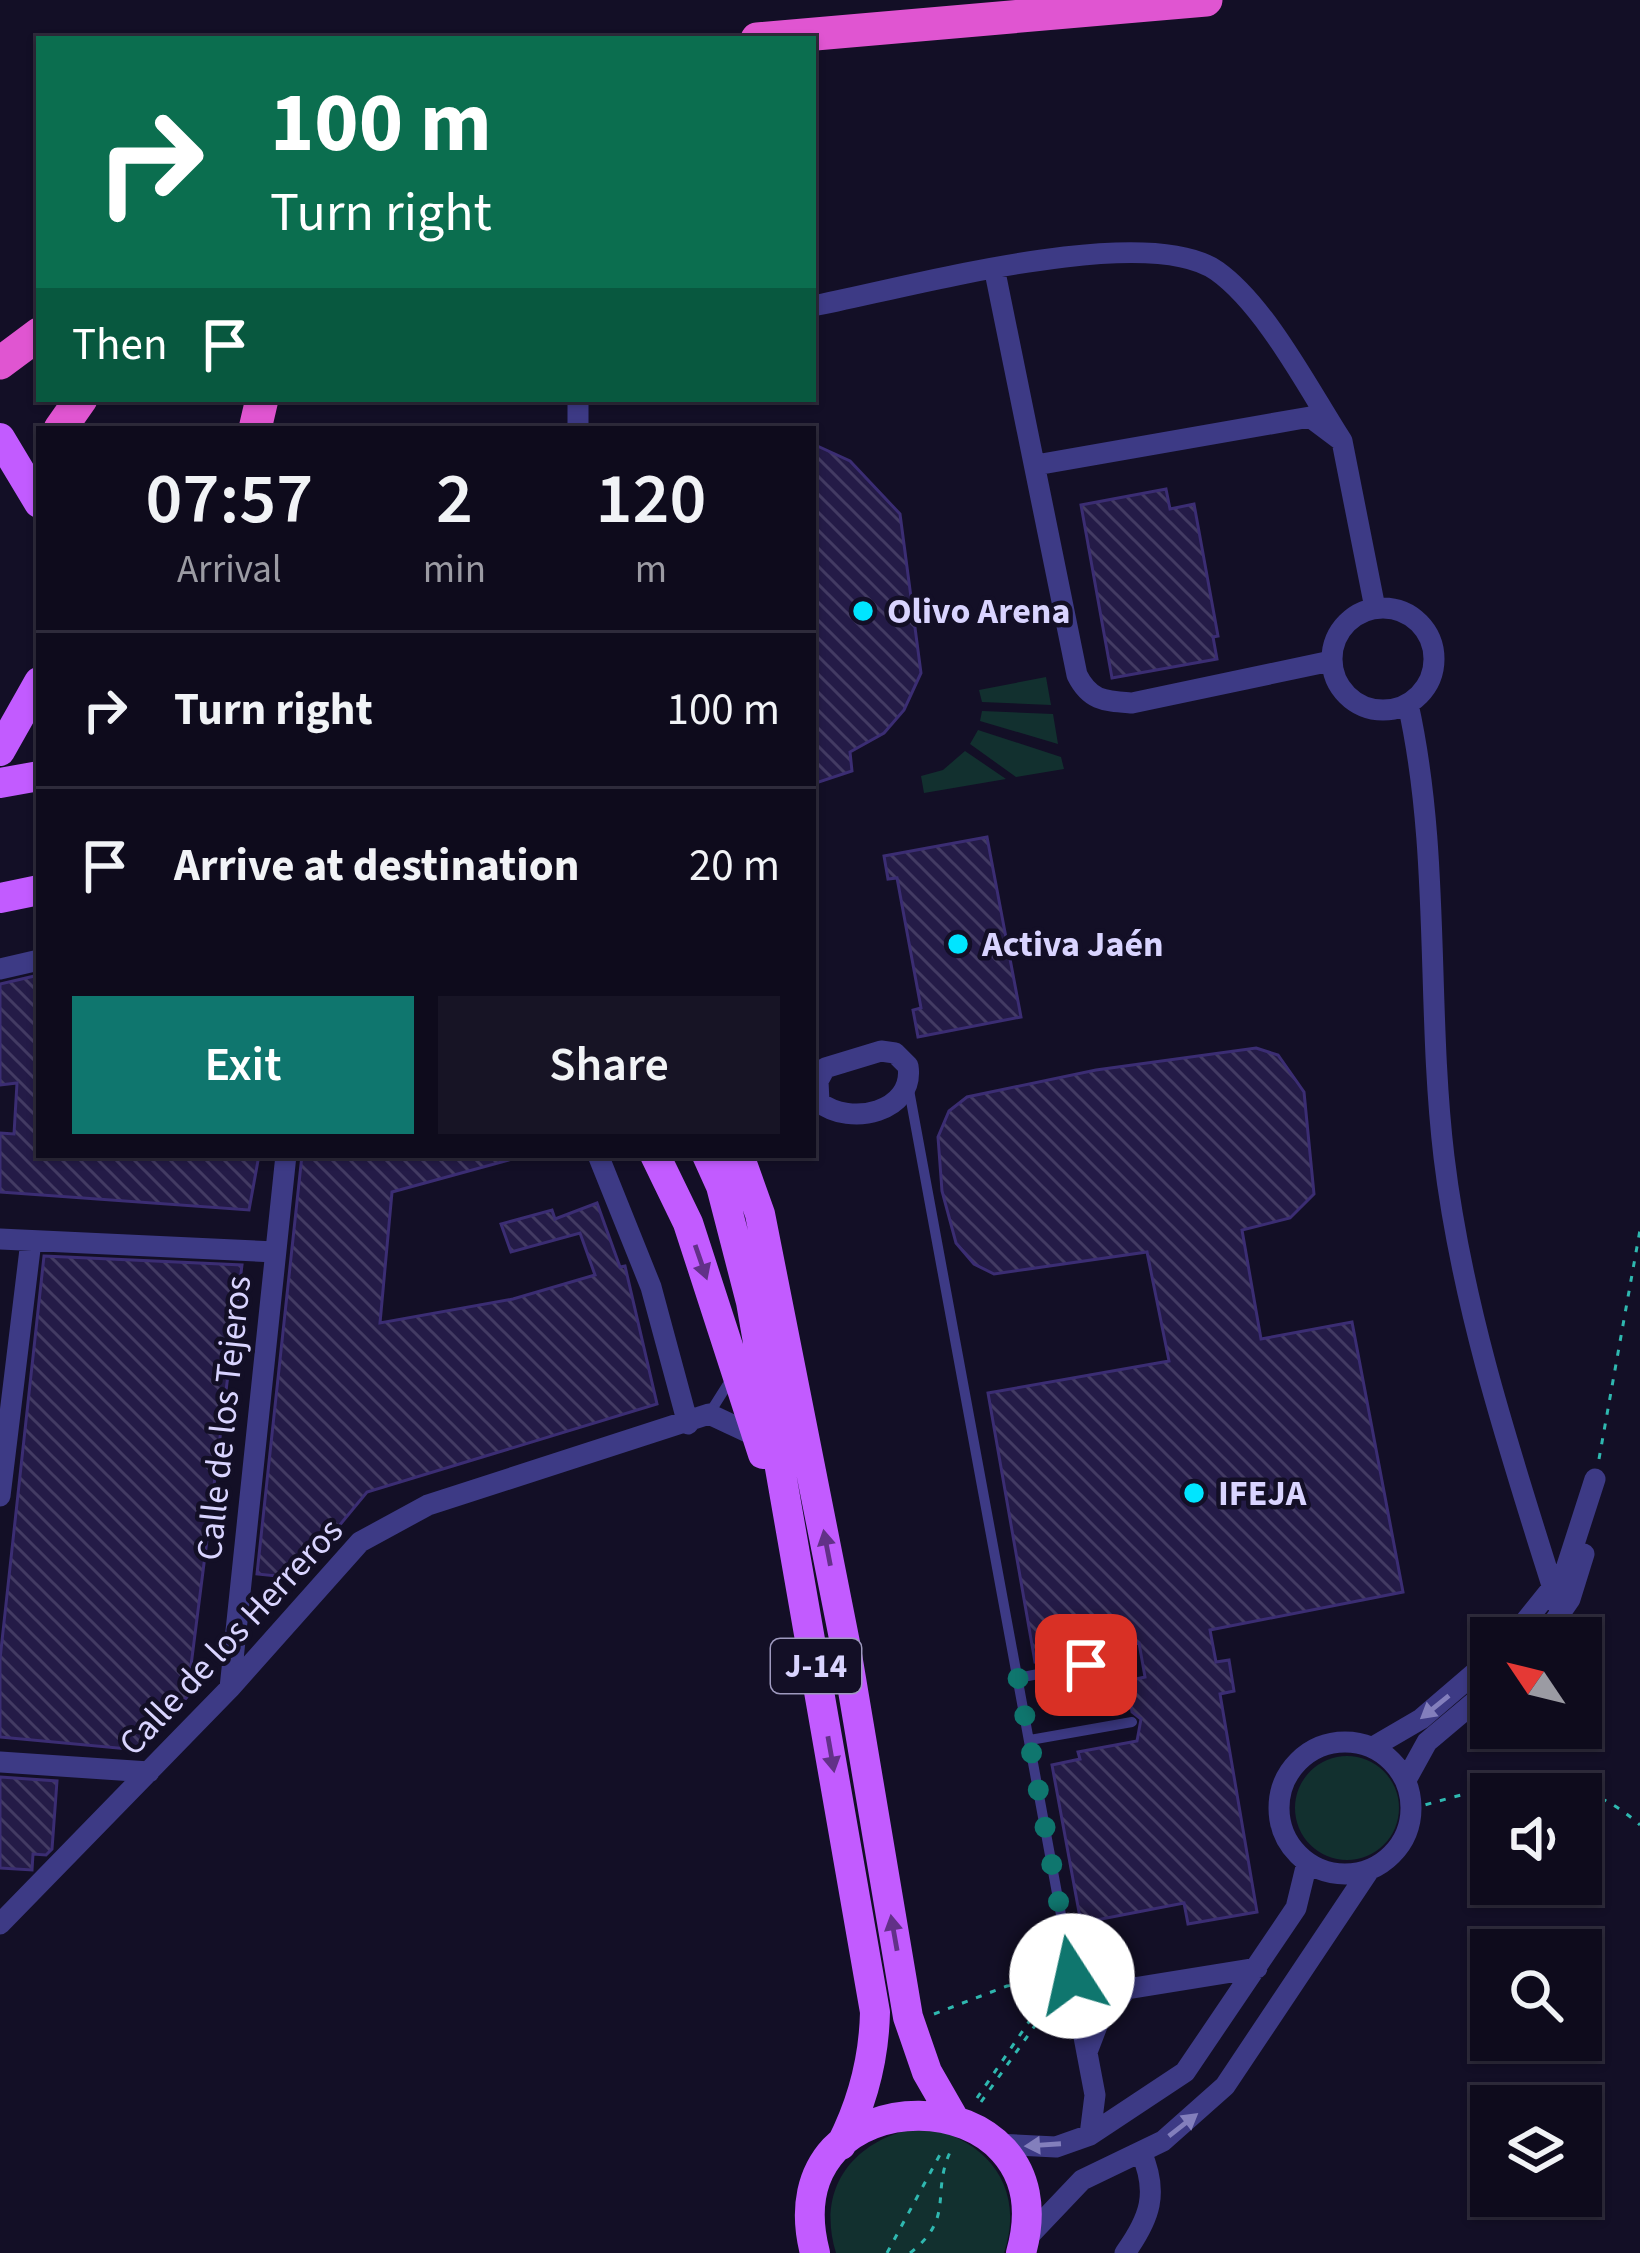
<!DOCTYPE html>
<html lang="en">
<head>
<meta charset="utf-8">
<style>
	body { margin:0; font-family:"Source Sans 3",sans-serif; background:#171425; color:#f1f3f6; height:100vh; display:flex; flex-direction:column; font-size:45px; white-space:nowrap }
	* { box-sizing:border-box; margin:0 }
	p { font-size:39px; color:#9b9ba3 }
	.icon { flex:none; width:66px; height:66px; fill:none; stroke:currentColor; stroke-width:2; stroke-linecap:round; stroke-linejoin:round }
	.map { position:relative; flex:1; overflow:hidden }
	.side { position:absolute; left:36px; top:426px; width:780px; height:732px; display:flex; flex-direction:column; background:#0e0b1c; border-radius:0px; box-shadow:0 3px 9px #0004,0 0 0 3px #2e2b3b }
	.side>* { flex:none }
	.banner { position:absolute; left:36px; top:36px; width:780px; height:366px; border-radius:0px; box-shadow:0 3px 9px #0004,0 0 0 3px #2e2b3b; background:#0b6e4f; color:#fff; overflow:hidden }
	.needle { width:78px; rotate:305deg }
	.fabs { position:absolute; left:1470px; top:1617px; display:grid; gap:24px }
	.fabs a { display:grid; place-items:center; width:132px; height:132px; border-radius:0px; background:#0e0b1c; box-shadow:0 3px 9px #0004,0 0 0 3px #2e2b3b; font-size:60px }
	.pin { position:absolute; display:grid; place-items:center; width:102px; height:102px; color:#fff; margin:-51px; border-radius:24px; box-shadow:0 6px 18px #0006 }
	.me { position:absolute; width:132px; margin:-66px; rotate:350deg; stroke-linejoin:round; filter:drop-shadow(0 0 9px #0008) }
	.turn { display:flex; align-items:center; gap:42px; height:252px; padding:0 36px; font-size:54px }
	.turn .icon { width:156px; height:156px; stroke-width:2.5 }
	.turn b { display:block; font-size:84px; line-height:102px }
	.then { display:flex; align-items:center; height:114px; padding:0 36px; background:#0003; gap:24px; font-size:45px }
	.eta { display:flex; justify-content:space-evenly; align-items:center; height:204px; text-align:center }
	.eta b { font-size:72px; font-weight:600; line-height:84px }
	.button { display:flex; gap:24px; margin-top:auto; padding:24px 36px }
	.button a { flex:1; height:138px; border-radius:0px; background:#0f766e; color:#fff; font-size:48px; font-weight:600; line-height:138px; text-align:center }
	.button a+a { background:#171425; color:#f1f3f6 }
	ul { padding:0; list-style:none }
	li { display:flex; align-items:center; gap:36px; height:156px; padding:0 36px; border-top:3px solid #2e2b3b }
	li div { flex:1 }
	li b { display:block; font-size:45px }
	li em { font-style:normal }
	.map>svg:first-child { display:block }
</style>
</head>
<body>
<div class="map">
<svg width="1640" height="2253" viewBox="0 0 1640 2253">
	<defs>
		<pattern id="building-back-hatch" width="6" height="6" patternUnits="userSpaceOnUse" patternTransform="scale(3)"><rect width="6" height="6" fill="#241b47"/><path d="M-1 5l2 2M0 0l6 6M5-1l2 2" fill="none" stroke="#433b63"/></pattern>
	</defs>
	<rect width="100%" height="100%" fill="#130f26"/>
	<path fill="#12302f" d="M 1046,677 L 1051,705 L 982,702 L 979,690 Z
		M 982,711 L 1053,714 L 1058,744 L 980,721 Z
		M 978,730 L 1061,757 L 1064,769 L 1016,777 L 970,744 Z
		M 965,751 L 1006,779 L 924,793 L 921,776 L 943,770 Z
		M1295 1808a52 52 0 1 1 104 0a52 52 0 1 1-104 0Z
		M 923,2127 C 987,2139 1026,2187 1004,2253 L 836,2253 C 815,2185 857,2137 923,2127 Z"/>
	<path fill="url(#building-back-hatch)" stroke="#3b2d73" stroke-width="3" d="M 813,444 L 850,461 L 900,514 L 921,673 L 904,710 L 884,733 L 850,752 L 852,771 L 813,784 Z
		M 1166,489 L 1170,509 L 1194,504 L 1218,636 L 1213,637 L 1217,659 L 1112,678 L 1081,505 Z
		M 987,837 L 1021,1017 L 918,1037 L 913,1010 L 921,1008 L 897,878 L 888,879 L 884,856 Z
		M 39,975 L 39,1155 L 259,1155 L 249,1210 L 0,1192 L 0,1133 L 14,1134 L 17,1083 L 0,1085 L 0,984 Z
		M 1256,1048 L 1278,1055 L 1304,1092 L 1314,1194 L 1290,1218 L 1242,1230 L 1261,1339 L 1352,1322 L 1403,1592 L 1210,1630 L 1216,1662 L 1229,1660 L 1234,1691 L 1220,1694 L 1257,1912 L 1188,1924 L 1184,1903 L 1081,1923 L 1052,1765 L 1080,1759 L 1078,1752 L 1137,1741 L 1141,1719 L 1132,1712 L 1127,1681 L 1145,1677 L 1139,1643 L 1035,1662 L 988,1393 L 1169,1361 L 1147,1252 L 994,1274 L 974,1264 L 956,1243 L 942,1191 L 938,1137 L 949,1111 L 967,1097 L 1096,1070 Z
		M 302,1155 L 508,1155 L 509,1160 L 392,1192 L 380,1323 L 513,1299 L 595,1275 L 580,1233 L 511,1252 L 501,1224 L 552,1210 L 555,1219 L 597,1203 L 620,1267 L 625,1266 L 657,1404 L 367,1492 L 296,1578 L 257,1574 Z
		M 44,1256 L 242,1265 L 187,1697 L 139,1750 L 0,1737 L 0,1659 Z
		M 0,1777 L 57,1781 L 52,1849 L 46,1855 L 33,1854 L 32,1870 L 0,1868 Z"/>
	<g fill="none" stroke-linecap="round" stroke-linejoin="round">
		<path stroke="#2fb8b0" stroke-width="3" stroke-dasharray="6 9" stroke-linecap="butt" d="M 1599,1459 L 1640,1230
			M 1411,1809 C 1494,1785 1569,1761 1640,1825
			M 934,2014 L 1007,1986 L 1050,1980
			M 977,2098 L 1054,1985
			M 981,2102 L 1053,2000
			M 887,2253 L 943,2149
			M 910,2253 C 956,2217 930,2194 951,2150"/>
		<path stroke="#3d3a85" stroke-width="10" d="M 909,1090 L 1066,1942
			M 709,1414 L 733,1376
			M 1018,1678 L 1120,1658
			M 1030,1740 L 1132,1722"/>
		<path stroke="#3d3a85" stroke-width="21" d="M 995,272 L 1077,675 C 1090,701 1105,701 1132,703 L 1331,661
			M 813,306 C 903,289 1145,220 1217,271 C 1266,306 1309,390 1342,441
			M 578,429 L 578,399
			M 1036,465 L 1310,417 L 1342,441 L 1375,608
			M1332 659a51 51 0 1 1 102 0a51 51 0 1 1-102 0Z
			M 1408,704 C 1441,853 1426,1006 1444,1157 C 1463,1314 1514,1464 1561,1614
			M 0,969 L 39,960
			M 881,1051 L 895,1053 L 908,1066 C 915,1112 850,1127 819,1102 L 818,1081 L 825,1068 Z
			M 598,1155 L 651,1287 L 688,1424
			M 0,1239 L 275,1252
			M 0,1496 L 31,1241
			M 1512,1638 L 1565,1572 L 1595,1479
			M 1543,1638 L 1570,1599 L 1584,1554
			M 230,1688 L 286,1155
			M1279 1808a66 66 0 1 1 132 0a66 66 0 1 1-132 0Z
			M 1373,1747 L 1421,1719 L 1491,1659
			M 0,1762 L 149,1772
			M 1406,1780 L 1427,1742 L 1491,1688
			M 0,1924 L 230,1688 L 360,1542 L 428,1505 L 709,1414 L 756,1436
			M 1066,1942 L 1096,1972 L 1127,1989 L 1257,1968
			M 1066,1942 L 1095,2095 L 1090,2135
			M 1087,2052 L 1100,2018 L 1127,1989
			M 995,2144 L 1056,2147 L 1090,2135 L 1185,2072 L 1296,1908 L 1307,1863
			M 1024,2241 L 1082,2180 L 1163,2141 L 1225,2086 L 1370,1869
			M 1125,2253 C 1150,2218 1159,2193 1141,2152"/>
		<path stroke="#c25bff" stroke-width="30" d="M 0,438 L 39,503
			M 0,751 L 39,682
			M 0,783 L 39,776
			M 0,898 L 39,890
			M 655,1155 L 688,1223 L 763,1454
			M 707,1155 L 721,1186 L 751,1302 L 875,2012 C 874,2060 863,2102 841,2145
			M 739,1155 L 760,1214 L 845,1643 L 908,2017 L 927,2072 L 954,2119
			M 815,2253 C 767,2068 1072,2072 1021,2253"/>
		<path stroke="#e055d1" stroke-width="33" d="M 757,39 L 1206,0
			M 0,363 L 39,334
			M 60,429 L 81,399
			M 255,429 L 262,399"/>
	</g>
	<defs><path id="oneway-solid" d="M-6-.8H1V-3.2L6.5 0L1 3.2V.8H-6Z" transform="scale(3)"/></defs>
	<g fill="#623188">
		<use href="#oneway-solid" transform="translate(701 1262) rotate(71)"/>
		<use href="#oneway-solid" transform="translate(827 1548) rotate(-101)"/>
		<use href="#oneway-solid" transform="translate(831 1754) rotate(80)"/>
		<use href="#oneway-solid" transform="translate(894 1933) rotate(-100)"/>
	</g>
	<g fill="#837fbc">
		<use href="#oneway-solid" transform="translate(1435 1707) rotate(141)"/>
		<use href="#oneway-solid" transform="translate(1183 2125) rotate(-38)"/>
		<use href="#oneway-solid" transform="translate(1043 2145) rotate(176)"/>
	</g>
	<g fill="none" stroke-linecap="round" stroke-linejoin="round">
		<path stroke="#0f766e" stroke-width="21" stroke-dasharray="0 37.8" d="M 1072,1976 L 1018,1678 L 1086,1665"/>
	</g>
	<g fill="#00e5ff" stroke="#130f26" stroke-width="4.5">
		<circle cx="863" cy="611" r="12"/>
		<circle cx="958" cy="944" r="12"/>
		<circle cx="1194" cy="1493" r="12"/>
	</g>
	<g text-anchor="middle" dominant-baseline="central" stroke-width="9" stroke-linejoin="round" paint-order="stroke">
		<rect fill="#130f26" stroke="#9e99be" stroke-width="3" x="771" y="1639" width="90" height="54" rx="9"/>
		<g font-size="33" font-weight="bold" fill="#d9d4ff">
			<text x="816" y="1666">J-14</text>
		</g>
		<g font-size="36" font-weight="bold" fill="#d9d4ff" stroke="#130f26" text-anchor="start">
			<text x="887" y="611">Olivo Arena</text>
			<text x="982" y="944">Activa Jaén</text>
			<text x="1218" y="1493">IFEJA</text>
		</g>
		<g font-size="36" fill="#d9d4ff" stroke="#130f26">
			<text transform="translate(224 1418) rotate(-84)">Calle de los Tejeros</text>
			<text transform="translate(231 1637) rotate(-47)">Calle de los Herreros</text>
		</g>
	</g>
</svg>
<div class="fabs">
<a><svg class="needle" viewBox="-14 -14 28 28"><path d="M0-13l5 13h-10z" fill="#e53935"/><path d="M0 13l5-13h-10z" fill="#9b9ba3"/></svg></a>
<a><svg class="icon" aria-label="sound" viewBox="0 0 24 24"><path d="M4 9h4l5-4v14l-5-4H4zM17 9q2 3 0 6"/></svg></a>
<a><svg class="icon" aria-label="search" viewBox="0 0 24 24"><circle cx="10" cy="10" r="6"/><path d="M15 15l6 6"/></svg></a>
<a><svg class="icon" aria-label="layers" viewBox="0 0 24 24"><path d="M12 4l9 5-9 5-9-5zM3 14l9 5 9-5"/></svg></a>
</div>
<div class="pin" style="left:1086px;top:1665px;background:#d93025"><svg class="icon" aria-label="arrive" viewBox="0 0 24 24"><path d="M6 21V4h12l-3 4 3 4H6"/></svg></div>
<svg class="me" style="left:1072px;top:1976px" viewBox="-20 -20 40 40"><circle r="19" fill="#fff"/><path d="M0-13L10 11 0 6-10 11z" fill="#0f766e"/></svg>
<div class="banner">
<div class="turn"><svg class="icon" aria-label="right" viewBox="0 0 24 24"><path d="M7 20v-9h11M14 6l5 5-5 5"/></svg><div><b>100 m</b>Turn right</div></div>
<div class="then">Then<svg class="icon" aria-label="arrive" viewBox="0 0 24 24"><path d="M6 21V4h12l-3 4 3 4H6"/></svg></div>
</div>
<section class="side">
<div class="eta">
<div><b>07:57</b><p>Arrival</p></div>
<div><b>2</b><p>min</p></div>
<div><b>120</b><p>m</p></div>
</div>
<ul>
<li><svg class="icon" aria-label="right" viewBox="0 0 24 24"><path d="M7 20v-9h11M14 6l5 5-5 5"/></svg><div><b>Turn right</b></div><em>100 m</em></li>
<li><svg class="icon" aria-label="arrive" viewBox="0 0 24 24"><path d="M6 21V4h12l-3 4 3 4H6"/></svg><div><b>Arrive at destination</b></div><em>20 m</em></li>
</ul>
<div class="button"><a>Exit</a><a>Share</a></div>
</section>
</div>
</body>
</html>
